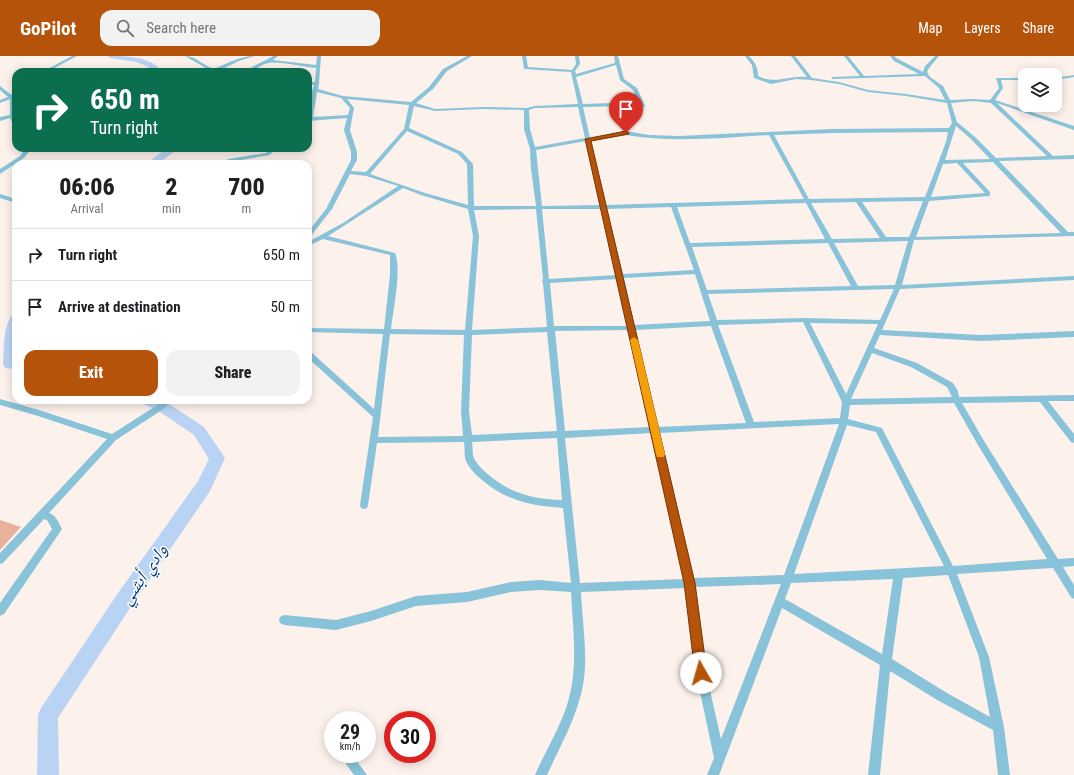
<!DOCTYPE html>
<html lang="en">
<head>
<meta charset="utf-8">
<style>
	body { margin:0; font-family:"Roboto Condensed","Noto Naskh Arabic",sans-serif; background:#f2f2f2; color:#202124; height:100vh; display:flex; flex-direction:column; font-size:15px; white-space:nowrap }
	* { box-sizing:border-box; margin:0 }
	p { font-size:13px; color:#757577 }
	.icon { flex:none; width:22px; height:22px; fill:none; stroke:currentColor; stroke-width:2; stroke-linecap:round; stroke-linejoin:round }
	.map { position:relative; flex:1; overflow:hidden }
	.side { position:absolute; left:12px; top:104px; width:300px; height:244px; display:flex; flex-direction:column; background:#fff; border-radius:12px; box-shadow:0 2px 10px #0003 }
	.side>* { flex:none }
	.banner { position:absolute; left:12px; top:12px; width:300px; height:84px; border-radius:12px; box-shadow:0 2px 10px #0003; background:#0b6e4f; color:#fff; overflow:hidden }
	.fabs { position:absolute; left:1018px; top:12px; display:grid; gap:8px }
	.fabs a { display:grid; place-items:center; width:44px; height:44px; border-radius:8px; background:#fff; box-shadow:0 2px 10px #0003; font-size:20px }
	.speed { position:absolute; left:324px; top:655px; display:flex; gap:8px; font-size:20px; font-weight:700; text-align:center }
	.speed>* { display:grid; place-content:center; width:52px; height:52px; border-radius:50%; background:#fff; box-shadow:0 2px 10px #0003; line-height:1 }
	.speed small { font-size:10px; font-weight:400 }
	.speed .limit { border:6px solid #d22; background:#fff; color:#111 }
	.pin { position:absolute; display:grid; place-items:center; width:34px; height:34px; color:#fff; margin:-41px -17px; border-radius:50% 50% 50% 0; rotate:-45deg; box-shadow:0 0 4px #0007 }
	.pin .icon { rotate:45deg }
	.me { position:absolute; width:44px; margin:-22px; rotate:353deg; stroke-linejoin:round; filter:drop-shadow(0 0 3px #0008) }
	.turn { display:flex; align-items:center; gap:14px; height:84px; padding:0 12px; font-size:18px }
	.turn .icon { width:52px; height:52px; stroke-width:2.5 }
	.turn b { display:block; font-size:28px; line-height:34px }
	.eta { display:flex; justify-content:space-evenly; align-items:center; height:68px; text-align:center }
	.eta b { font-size:24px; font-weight:800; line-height:28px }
	.primary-button { display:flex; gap:8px; margin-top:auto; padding:8px 12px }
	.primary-button a { flex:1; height:46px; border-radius:12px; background:#b45309; color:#fff; font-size:16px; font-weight:800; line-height:46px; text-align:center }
	.primary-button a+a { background:#f2f2f2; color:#202124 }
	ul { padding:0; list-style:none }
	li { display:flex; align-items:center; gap:12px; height:52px; padding:0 12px; border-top:1px solid #e0e0e0 }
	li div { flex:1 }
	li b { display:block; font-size:15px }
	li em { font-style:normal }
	header { display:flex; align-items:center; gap:24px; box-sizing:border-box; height:56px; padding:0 20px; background:#b45309; color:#fff }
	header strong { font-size:19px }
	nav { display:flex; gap:22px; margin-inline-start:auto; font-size:14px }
	.search { width:280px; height:36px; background:#f2f2f2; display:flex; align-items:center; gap:10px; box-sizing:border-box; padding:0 14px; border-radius:12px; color:#757577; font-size:15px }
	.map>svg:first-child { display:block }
</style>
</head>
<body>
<header>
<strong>GoPilot</strong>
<div class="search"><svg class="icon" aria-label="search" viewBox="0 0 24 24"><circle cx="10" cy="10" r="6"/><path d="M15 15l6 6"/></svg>Search here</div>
<nav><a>Map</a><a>Layers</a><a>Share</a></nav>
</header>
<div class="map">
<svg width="1074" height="719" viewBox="0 0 1074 719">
	<rect width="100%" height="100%" fill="#fdf1eb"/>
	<path fill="#e8b19b" d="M 0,464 L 21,471 L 0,494 Z"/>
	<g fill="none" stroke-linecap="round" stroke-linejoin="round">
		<path fill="#b9d3f5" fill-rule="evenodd" d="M 107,0 C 127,0 150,0 163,16 L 154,16 L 147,10 L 136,6 L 111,2 Z
			M 167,92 L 179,92 L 158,108 L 146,108 Z
			M 16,259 L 16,313 L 5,312 L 3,308 C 4,293 3,273 11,260 Z
			M 141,344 L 163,344 L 204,371 L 225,402 L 210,435 L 132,549 L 58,662 L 59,719 L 37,719 L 38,659 L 41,652 L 118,537 L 198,425 L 209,403 L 194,379 L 157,354 L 143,348 Z"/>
		<path fill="#88c3d9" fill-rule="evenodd" d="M 72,0 L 77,0 L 47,16 L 42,16 Z
			M 185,0 C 197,0 203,10 214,13 C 228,7 240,0 255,0 L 239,5 L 218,15 L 220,16 L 210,16 L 211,15 Z
			M 273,0 L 278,0 L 273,4 L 316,9 L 317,0 L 321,0 L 319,28 L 318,33 L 343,40 L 411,46 L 429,31 L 443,13 L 467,0 L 472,0 L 447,15 L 433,33 L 416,47 L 435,53 L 484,51 L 526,52 L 535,50 L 578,48 L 571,16 L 524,13 L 522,0 L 526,0 L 528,11 L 572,14 L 576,8 L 575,0 L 579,0 L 580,8 L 575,15 L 576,18 L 615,7 L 614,0 L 618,0 L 624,23 L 637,32 L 645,50 L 638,56 L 626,50 L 583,51 L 590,82 L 626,75 L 649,79 L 679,80 L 832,73 L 949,72 L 952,67 L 947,47 L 906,40 L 868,36 L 839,28 L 811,24 L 796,23 L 771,28 L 754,22 L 752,9 L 745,0 L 749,0 C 755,6 758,12 758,20 C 776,29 788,19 807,21 L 791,0 L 795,0 L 812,22 L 839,26 L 868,34 L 906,38 L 945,44 L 939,32 L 925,20 L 833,23 L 831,22 L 833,21 L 860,20 L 844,0 L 848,0 L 864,20 L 919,18 L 894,5 L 890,0 L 894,0 L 898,3 L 923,16 L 925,10 L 935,0 L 939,0 L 929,12 L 927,16 L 930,21 L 943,30 L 950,44 L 973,43 L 990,44 L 999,32 L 996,22 L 1025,22 L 1025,24 L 1001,24 L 1003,32 L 995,44 L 1074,70 L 1074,74 L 997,47 L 1053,100 L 1074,99 L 1074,103 L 999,105 L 1068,176 L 1074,176 L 1074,180 L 914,184 L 902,229 L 1074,220 L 1074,224 L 900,233 L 882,274 L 981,279 L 1074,275 L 1074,281 L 981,285 L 880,279 L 874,292 L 917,307 L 953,327 L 958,335 L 959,341 L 1074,339 L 1074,345 L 1048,345 L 1074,378 L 1074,387 L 1071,386 L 1040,346 L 962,347 L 984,385 L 1058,503 L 1074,502 L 1074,510 L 1063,511 L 1074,529 L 1074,543 L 1071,541 L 1053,512 L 957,518 L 989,601 L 1004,671 L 1010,719 L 998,719 L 993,674 L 939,645 L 890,615 L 880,719 L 868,719 L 880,609 L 782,552 L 719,719 L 707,719 L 714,702 L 696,617 L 686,532 L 581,536 C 582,560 586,587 585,610 C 584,649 563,684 547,719 L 535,719 C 545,696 558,675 566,652 C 579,615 573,575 571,536 L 540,534 L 511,536 L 467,546 L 416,550 L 371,565 L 336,574 L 284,569 L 280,567 L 279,564 L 280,561 L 284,559 L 336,564 L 371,555 L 416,540 L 467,536 L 511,526 L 540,524 L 571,527 L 563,452 C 531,450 507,445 482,424 C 476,419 469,412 466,405 C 464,400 465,392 464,386 L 377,387 L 368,449 L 367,452 L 364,453 L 361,452 L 360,449 L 373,361 L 308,302 L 308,295 L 311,296 L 374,353 L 383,278 L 308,276 L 308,272 L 384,273 L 390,219 L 390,199 L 323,183 L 308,190 L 308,186 L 343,167 L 398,130 L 366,120 L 350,118 L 332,153 L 310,181 L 308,182 L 308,176 L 326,153 L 351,104 L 351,96 L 344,74 L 347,62 L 308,65 L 311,39 L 314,29 L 308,28 L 308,26 L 315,26 L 316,12 C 305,11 278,5 269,7 C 260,8 254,16 246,16 C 254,8 264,6 273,0 ZM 616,9 L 620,24 L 633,34 L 640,50 L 637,53 L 627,48 L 613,47 L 583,48 L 576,21 ZM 317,36 L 341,42 L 350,52 L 348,59 L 313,61 ZM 347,43 L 409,49 L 404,73 L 366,116 L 351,115 L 357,104 L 357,96 L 350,74 L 354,52 ZM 973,45 L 991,47 L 1047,100 L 996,102 L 975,81 L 957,66 L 951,47 ZM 414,50 L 435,55 L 484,53 L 524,54 L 524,73 L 530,93 L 531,113 L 536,150 L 474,150 L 473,108 L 462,96 L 409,72 ZM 578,51 L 585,82 L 535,91 L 530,73 L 529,54 L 535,52 ZM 956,70 L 971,83 L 990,103 L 945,104 ZM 407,75 L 458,98 L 467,108 L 468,149 L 425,137 L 370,118 ZM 948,76 L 946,86 L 925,141 L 809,143 L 774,79 L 832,77 ZM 626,79 C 673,87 721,82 769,79 L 804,143 L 606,149 L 591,85 ZM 586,85 L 600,149 L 542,150 L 536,94 ZM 993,106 L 1061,177 L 916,181 L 929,145 L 990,140 L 990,136 L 963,107 ZM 957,107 L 985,137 L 931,141 L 943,108 ZM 403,132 L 421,139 L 468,153 L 473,180 L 465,274 L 391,273 C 393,254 402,213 395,197 L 328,180 ZM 923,145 L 909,181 L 886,181 L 862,146 ZM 856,146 L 880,182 L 832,183 L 811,147 ZM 806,147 L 825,183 L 690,187 L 677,151 ZM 671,151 L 694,214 L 623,218 L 607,153 ZM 536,153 L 543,223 L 542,225 L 543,227 L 547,271 L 472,274 L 479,180 L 474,154 ZM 542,153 L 601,153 L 616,219 L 549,223 ZM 908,185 L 895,229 L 858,230 L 834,187 ZM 828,187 L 851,230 L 707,234 L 692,191 ZM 695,218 L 710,265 L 634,269 L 624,222 ZM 617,223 L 627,270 L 554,270 L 550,227 ZM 894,233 L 880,264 L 805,262 L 717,264 L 708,238 ZM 803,266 L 842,346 L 840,362 L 754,366 L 718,269 ZM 810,267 L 878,268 L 846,338 ZM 711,270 L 746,367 L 658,371 L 636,274 ZM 629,274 L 650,371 L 565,375 L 555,275 ZM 547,276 L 557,375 L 472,379 L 469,355 L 472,279 ZM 390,278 L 464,279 L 461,355 L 463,380 L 378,381 ZM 872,297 L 911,311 L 947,331 L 952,341 L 851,343 ZM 954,347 L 978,389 L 1047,503 L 953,510 L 882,372 L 848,363 L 850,349 ZM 839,368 L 784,519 L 694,522 L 660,377 ZM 847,369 L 876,376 L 944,510 L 794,518 ZM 652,377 L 684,523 L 580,527 L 565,382 ZM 557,382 L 562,444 C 534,443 512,438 490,420 C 484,415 479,411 475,404 C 472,400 473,392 472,386 ZM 948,519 L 979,601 L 990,661 L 947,637 L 892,603 L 903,522 ZM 893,523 L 882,598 L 785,543 L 791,527 ZM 781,528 L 721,683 L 706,617 L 695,531 Z
			M 1074,19 L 1074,21 L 1055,24 L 1055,22 Z
			M 0,30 L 10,38 L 16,38 L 15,58 L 16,58 L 15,61 L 16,71 L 13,69 L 10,62 L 0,65 L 0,61 L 10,59 L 10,43 L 0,47 L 0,44 L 8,41 L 0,34 Z
			M 24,92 L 31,93 L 24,102 L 0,118 L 0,113 L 20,100 L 25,93 Z
			M 270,92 L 276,92 L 270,99 L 230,106 L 227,108 L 220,108 L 228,103 L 266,97 Z
			M 0,138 L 16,143 L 16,147 L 0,142 Z
			M 0,343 L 39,354 L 112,378 L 159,348 L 162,344 L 170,344 L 165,352 L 116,384 L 49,457 C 56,459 59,467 62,473 L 60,476 L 4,558 L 0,560 L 0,547 L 52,473 L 47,464 L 44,463 L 3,507 L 0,508 L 0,497 L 107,383 L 38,360 L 0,349 Z
			M 352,702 L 356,704 L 367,719 L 354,719 L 346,708 L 348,704 Z"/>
	</g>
	<path fill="#b45309" stroke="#753606" d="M 626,75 L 629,77 L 629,78 L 591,85 L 695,527 L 707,617 L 705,621 L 701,623 L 697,621 L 695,617 L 684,527 L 585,83 Z"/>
	<path fill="#f59e0b" d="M 634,281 L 638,284 L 665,398 L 664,401 L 657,401 L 656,398 L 630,284 Z"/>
	<g text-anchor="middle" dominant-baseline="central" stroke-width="3" stroke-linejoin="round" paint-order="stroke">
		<g font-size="18" font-style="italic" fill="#003d7c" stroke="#fff">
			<text transform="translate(143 518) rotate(-55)">وادي أبشي</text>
		</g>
	</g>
</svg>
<div class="fabs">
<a><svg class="icon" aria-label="layers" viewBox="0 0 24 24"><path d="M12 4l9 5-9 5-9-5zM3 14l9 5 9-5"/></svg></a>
</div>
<div class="speed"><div>29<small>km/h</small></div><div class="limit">30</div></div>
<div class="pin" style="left:626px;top:77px;background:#d93025"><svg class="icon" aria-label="arrive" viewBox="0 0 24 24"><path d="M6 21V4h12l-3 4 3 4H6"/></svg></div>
<svg class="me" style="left:701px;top:617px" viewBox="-20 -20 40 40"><circle r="19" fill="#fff"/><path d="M0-13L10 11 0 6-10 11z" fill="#b45309"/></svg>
<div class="banner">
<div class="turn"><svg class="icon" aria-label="right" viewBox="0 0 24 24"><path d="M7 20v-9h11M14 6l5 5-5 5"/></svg><div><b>650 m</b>Turn right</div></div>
</div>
<section class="side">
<div class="eta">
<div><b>06:06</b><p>Arrival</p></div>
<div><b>2</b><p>min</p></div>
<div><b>700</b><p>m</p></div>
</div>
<ul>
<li><svg class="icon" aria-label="right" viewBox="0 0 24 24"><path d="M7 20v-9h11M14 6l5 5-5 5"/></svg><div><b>Turn right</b></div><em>650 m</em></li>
<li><svg class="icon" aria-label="arrive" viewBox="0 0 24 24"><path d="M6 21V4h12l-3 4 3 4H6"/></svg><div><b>Arrive at destination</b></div><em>50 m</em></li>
</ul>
<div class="primary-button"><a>Exit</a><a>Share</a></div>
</section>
</div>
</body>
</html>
